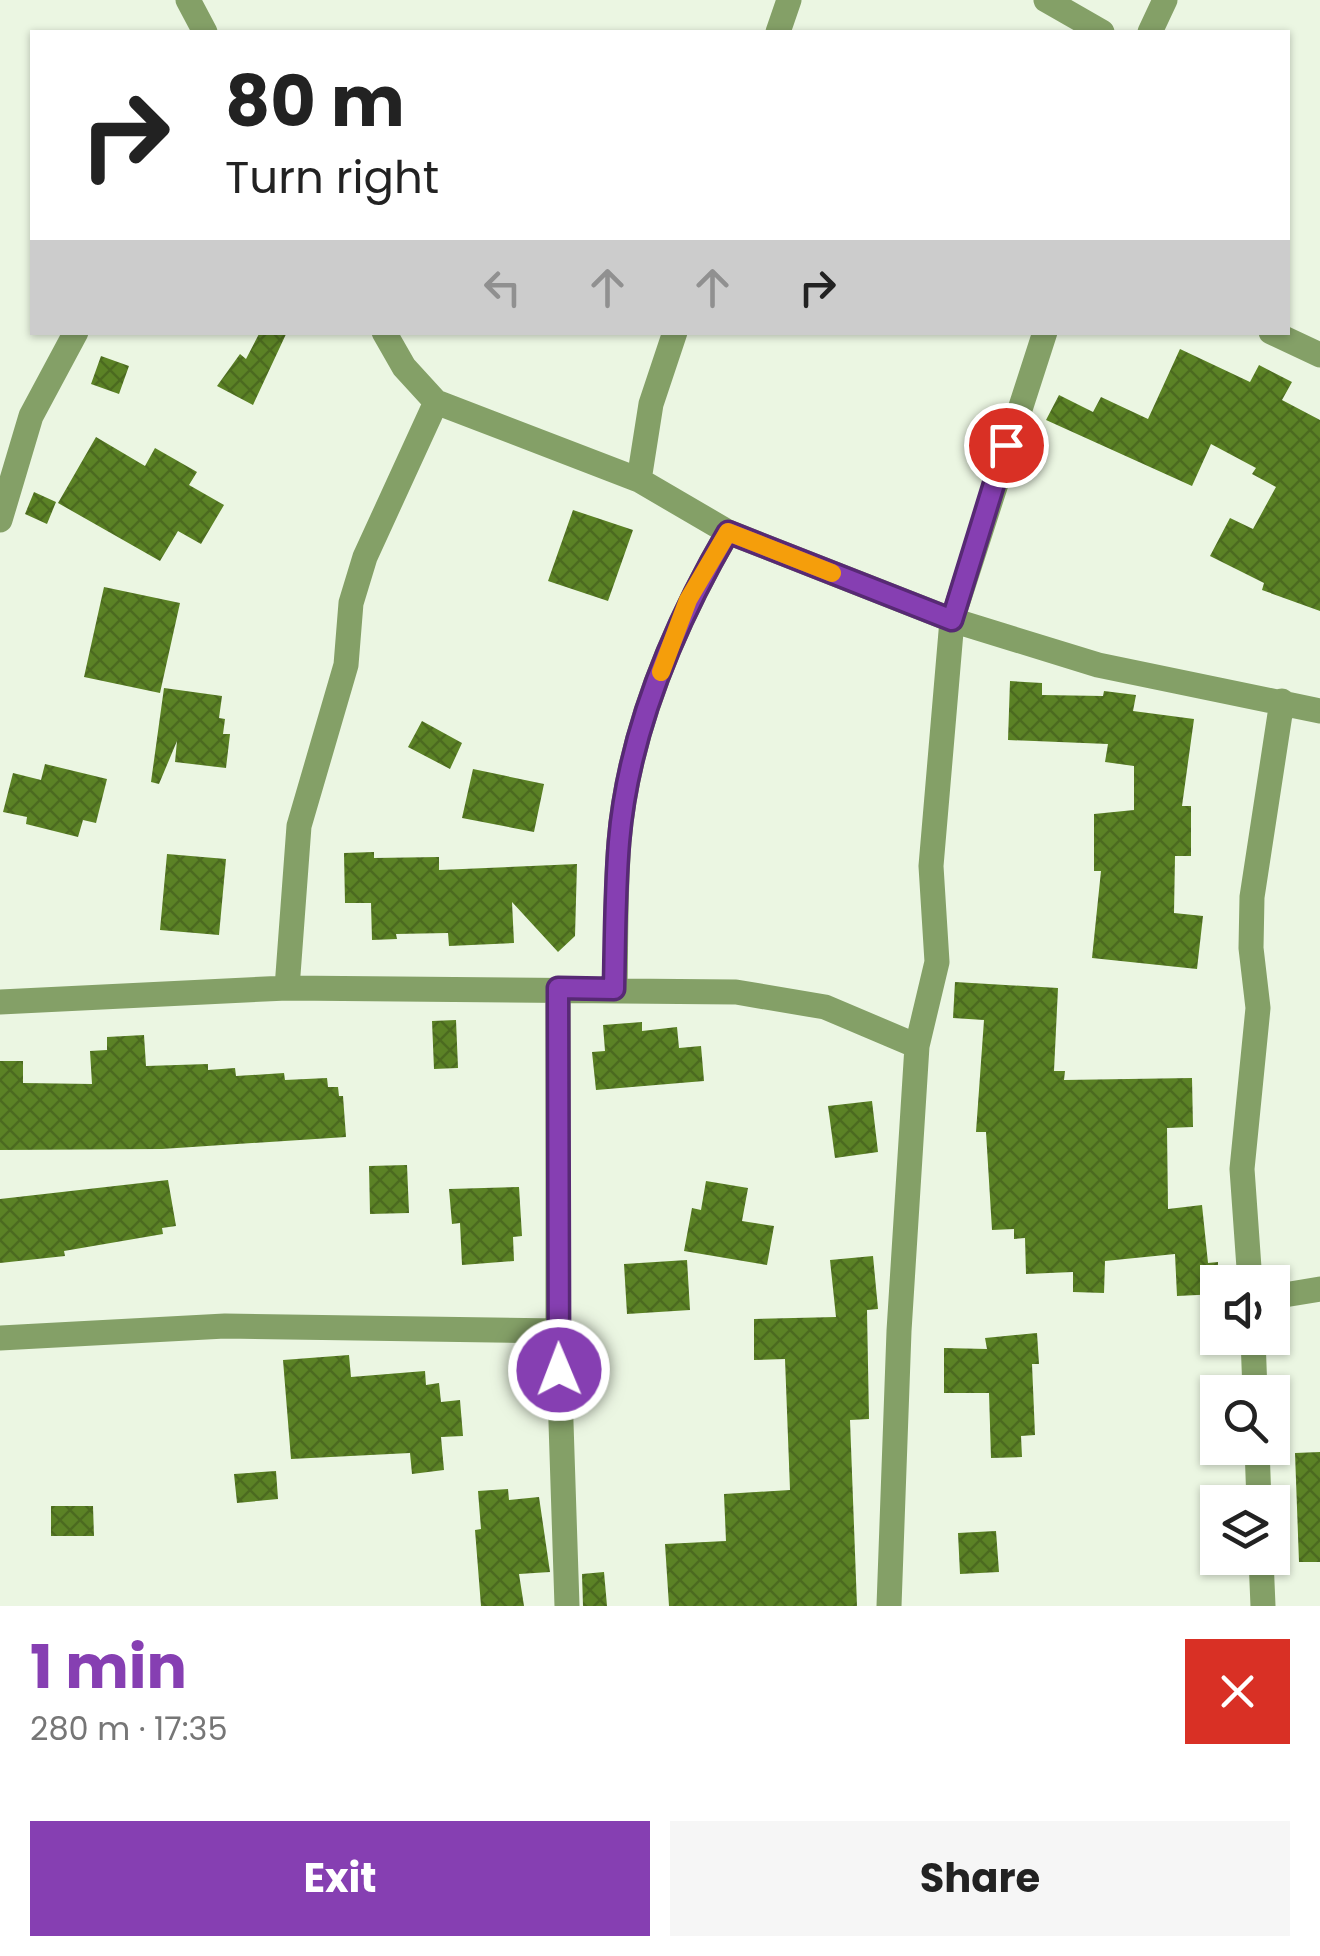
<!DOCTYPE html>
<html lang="en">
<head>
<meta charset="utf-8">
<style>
	body { margin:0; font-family:Poppins,sans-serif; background:#f6f6f6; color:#222; height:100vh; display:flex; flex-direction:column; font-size:38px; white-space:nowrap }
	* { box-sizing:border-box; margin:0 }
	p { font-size:32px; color:#767676 }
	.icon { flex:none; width:55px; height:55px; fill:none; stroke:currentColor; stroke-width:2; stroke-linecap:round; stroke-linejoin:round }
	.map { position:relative; height:1606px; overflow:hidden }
	.drawer { display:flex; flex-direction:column; background:#fff; flex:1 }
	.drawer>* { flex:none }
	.hud { position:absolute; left:30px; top:30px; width:1260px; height:305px; border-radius:0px; box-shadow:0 2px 8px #0004; background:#fff; color:#222; overflow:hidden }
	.tools { position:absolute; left:1200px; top:1265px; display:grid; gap:20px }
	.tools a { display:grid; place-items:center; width:90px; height:90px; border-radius:0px; background:#fff; box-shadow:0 2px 8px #0004; font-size:50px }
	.pin { position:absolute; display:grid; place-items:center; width:85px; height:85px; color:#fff; margin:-42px; border:5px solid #fff; border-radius:50%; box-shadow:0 2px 10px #0007 }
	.me { position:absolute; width:110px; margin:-55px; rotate:359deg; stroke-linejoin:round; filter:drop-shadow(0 0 8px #0008) }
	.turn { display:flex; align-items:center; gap:35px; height:210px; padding:0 30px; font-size:45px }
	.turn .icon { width:130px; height:130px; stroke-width:2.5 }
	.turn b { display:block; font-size:70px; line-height:85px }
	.lanes { display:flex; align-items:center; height:95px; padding:0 30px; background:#0003; justify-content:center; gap:50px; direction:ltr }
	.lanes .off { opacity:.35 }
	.round { display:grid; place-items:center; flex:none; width:105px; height:105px; border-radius:0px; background:#f6f6f6 }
	.overview { display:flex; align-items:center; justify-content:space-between; height:170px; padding:0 30px }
	h1 { font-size:60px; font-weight:700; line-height:75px; color:#863fb2 }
	.action { display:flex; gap:20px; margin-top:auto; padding:20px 30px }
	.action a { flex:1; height:115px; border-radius:0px; background:#863fb2; color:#fff; font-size:40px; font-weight:700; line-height:115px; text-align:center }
	.action a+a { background:#f6f6f6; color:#222 }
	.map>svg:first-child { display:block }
</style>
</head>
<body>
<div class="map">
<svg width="1320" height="1606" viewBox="0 0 1320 1606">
	<defs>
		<pattern id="building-cross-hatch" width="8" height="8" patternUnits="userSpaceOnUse" patternTransform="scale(2.5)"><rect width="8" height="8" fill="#5b8225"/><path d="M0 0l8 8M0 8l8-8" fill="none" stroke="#4b6a1f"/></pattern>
	</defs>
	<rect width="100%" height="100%" fill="#ebf6e2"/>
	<path fill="url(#building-cross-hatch)" d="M 260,332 L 287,332 L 253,405 L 217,386 L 240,354 L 246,359 Z
		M 1180,349 L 1250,382 L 1259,365 L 1292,382 L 1282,400 L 1320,420 L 1320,611 L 1262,590 L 1264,583 L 1210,556 L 1230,518 L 1253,529 L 1276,487 L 1252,474 L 1256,468 L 1211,444 L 1192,486 L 1046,420 L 1059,395 L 1093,412 L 1101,397 L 1148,419 Z
		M 101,356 L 129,366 L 119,394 L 91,384 Z
		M 96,437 L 145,466 L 155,448 L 197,472 L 189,485 L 224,505 L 201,544 L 178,531 L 160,561 L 58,503 Z
		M 34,492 L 56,502 L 47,524 L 25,514 Z
		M 573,510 L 633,530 L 608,601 L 548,581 Z
		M 104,587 L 180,603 L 160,693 L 84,677 Z
		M 1010,681 L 1042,683 L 1042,695 L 1103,696 L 1104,691 L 1136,695 L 1133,711 L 1194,719 L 1182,806 L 1191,806 L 1191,856 L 1175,856 L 1174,913 L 1203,916 L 1197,969 L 1092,958 L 1101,871 L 1094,871 L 1094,814 L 1134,810 L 1134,766 L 1105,762 L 1108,744 L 1008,740 Z
		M 164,688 L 222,696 L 219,718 L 225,719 L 223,734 L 230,734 L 226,768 L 175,762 L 177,741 L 159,784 L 151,782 Z
		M 422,721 L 462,743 L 450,769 L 408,747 Z
		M 45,764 L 107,779 L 96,823 L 83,820 L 78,837 L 26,824 L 27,817 L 3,812 L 13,773 L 41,780 Z
		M 473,769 L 544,784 L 534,832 L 462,818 Z
		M 374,852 L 374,858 L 439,857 L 439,870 L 577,864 L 575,936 L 558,952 L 512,902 L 514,943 L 449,946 L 448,933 L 396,934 L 397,939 L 372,940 L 371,903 L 345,903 L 344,853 Z
		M 167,854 L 226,859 L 219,935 L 160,930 Z
		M 955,982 L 1058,988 L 1054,1071 L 1065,1071 L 1064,1080 L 1192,1078 L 1193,1127 L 1167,1128 L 1168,1209 L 1202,1205 L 1208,1263 L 1218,1262 L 1218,1294 L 1177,1296 L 1175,1254 L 1105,1261 L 1104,1293 L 1073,1292 L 1073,1272 L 1026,1274 L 1025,1238 L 1014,1239 L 1014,1229 L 992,1230 L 986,1132 L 976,1132 L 984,1020 L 953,1018 Z
		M 456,1020 L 458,1068 L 434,1069 L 432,1021 Z
		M 642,1022 L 642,1031 L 677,1027 L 679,1048 L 701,1046 L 704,1081 L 596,1090 L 592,1052 L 605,1051 L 603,1025 Z
		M 144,1035 L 146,1066 L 208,1064 L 208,1070 L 235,1068 L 236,1076 L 284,1073 L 285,1080 L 327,1078 L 328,1087 L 338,1087 L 339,1096 L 343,1096 L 346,1137 L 162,1149 L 0,1150 L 0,1061 L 23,1061 L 23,1083 L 92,1084 L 90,1051 L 107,1050 L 107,1037 Z
		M 872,1101 L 878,1152 L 835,1158 L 828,1106 Z
		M 407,1165 L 409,1213 L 370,1214 L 369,1166 Z
		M 168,1180 L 176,1226 L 162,1228 L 163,1234 L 64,1251 L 65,1256 L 0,1263 L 0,1199 Z
		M 706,1181 L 748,1188 L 742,1221 L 774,1226 L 767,1265 L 684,1251 L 692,1208 L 701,1210 Z
		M 519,1187 L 522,1236 L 513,1237 L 514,1261 L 462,1265 L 460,1223 L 452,1224 L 449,1189 Z
		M 873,1256 L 878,1309 L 867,1310 L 869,1419 L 850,1420 L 857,1606 L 669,1606 L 665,1544 L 726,1541 L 724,1494 L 790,1490 L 785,1359 L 754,1360 L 754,1319 L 836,1317 L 830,1260 Z
		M 687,1260 L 690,1310 L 627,1314 L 624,1264 Z
		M 1037,1333 L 1039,1364 L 1032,1364 L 1035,1435 L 1021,1436 L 1022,1457 L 991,1458 L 989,1393 L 944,1393 L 944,1348 L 987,1349 L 985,1338 Z
		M 349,1355 L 351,1377 L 425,1371 L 426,1385 L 439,1383 L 441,1402 L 460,1400 L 463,1436 L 441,1437 L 444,1470 L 412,1474 L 410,1453 L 291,1459 L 283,1360 Z
		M 1320,1452 L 1320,1562 L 1299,1562 L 1295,1453 Z
		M 276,1471 L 278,1499 L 237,1503 L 234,1474 Z
		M 508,1489 L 509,1500 L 539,1497 L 550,1572 L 519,1574 L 524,1606 L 481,1606 L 475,1530 L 481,1529 L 478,1491 Z
		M 51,1506 L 93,1506 L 94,1536 L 51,1536 Z
		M 996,1531 L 999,1572 L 960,1574 L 958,1533 Z
		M 604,1572 L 607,1606 L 583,1606 L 582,1574 Z"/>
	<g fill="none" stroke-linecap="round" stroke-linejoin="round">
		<path stroke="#84a067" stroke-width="25" d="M 188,0 L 205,32
			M 1046,0 L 1102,32
			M 778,32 L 789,0
			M 1150,32 L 1165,0
			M 384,332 L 404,367 L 436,402 L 639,480 L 728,532 L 952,620 L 1098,665 L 1320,711
			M 1271,332 L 1320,355
			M 639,480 L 651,404 L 675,332
			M 0,520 L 31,416 L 76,332
			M 287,988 L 299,826 L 346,665 L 351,603 L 365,557 L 436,402
			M 558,989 L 558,1331 L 567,1606
			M 615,989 C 616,941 615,891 619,842 C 628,733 674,625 728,532
			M 0,1002 L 287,988 L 736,992 L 825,1007 L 917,1046
			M 1250,1282 L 1242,1169 L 1258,1008 L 1251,948 L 1252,897 L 1282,701
			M 1272,1297 L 1320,1289
			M 0,1338 L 225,1326 L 558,1331
			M 1253,1338 L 1255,1392
			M 1257,1448 L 1259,1502
			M 1261,1558 L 1263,1606
			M 889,1606 L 899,1331 L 917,1046 L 937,962 L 931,866 L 952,620 L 1045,332"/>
	</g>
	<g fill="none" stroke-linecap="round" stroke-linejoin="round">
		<defs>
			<path id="route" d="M 559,1370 L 558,988 L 614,989 C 615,941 615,891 619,842 C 628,733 674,625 728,532 L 952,620 L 1006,445"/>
		</defs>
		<use href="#route" stroke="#572974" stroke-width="25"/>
		<use href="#route" stroke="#863fb2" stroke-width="18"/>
		<path stroke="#f59e0b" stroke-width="18" d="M 661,672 L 688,600 L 728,532 L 832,573"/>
	</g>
</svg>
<div class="tools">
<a><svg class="icon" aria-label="sound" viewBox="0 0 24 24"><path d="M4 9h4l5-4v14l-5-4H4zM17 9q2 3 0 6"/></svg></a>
<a><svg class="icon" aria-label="search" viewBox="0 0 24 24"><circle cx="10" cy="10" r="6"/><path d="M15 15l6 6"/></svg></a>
<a><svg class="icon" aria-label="layers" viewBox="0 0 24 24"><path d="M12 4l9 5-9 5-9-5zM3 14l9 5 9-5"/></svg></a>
</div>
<div class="pin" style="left:1006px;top:445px;background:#d93025"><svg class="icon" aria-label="arrive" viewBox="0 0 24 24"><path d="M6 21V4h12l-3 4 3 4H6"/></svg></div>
<svg class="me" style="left:559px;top:1370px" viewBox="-20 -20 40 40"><circle r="17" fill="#863fb2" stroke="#fff" stroke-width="3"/><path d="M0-11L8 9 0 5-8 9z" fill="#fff"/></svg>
<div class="hud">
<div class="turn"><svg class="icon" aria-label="right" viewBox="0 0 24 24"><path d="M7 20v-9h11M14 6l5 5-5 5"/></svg><div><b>80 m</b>Turn right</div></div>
<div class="lanes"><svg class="icon off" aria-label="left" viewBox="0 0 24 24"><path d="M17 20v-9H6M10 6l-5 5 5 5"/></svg><svg class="icon off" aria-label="ahead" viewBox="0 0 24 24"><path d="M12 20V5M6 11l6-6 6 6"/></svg><svg class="icon off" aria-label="ahead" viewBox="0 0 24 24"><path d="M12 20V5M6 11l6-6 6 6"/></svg><svg class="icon" aria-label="right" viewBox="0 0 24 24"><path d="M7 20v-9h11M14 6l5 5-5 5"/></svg></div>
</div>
</div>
<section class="drawer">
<div class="overview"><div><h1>1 min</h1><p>280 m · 17:35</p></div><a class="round" style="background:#d93025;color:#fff"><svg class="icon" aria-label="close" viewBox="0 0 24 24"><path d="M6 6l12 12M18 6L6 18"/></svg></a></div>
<div class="action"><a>Exit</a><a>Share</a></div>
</section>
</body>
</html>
